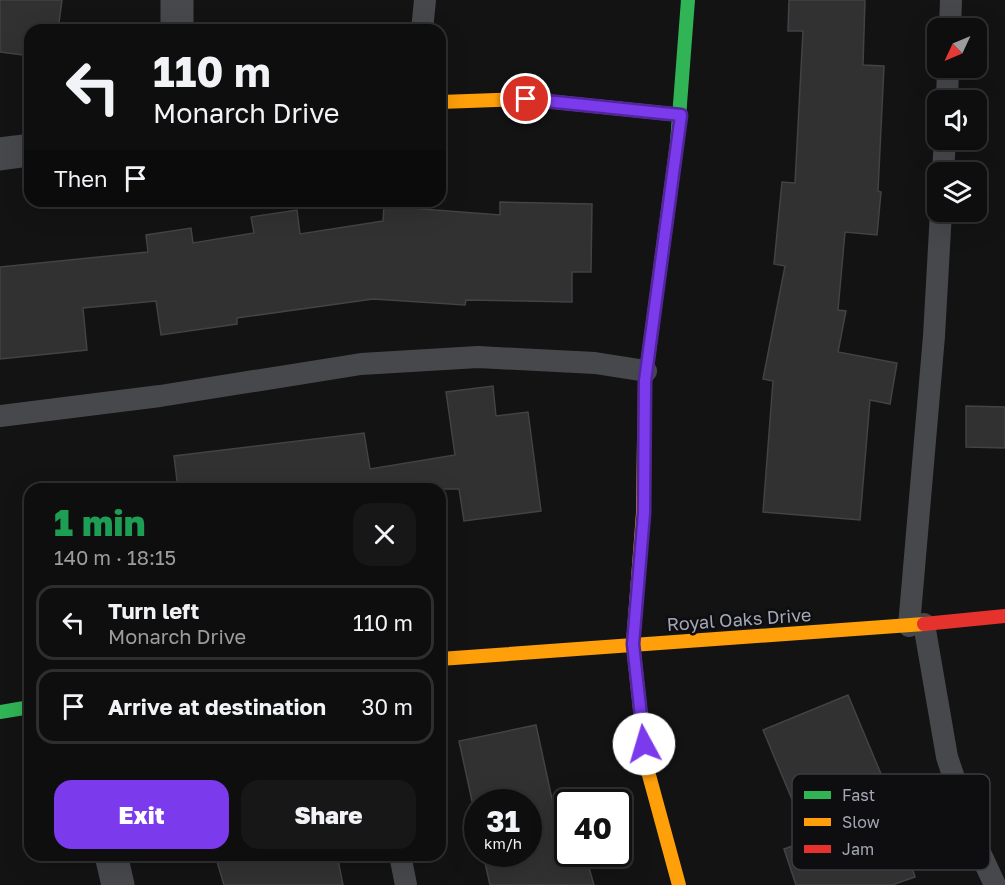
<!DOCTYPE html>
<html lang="en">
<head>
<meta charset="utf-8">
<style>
	body { margin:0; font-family:"Golos Text",sans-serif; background:#171717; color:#f1f3f6; height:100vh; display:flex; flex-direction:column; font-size:22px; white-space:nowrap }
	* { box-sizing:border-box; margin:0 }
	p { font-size:20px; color:#9b9c9e }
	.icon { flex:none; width:33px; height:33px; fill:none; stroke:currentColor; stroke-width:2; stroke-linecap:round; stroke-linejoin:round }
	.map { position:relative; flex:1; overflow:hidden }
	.panel { position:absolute; left:24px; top:483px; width:422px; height:378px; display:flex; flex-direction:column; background:#0e0e0e; border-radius:18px; box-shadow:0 6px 24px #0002,0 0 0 2px #2e2e2e }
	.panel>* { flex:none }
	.guide { position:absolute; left:24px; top:24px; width:422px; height:183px; border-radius:18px; box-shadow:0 6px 24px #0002,0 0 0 2px #2e2e2e; background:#0e0e0e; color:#f1f3f6; overflow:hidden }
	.needle { width:39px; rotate:226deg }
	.controls { position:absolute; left:927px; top:18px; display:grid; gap:12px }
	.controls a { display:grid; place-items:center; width:60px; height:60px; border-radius:12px; background:#0e0e0e; box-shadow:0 6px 24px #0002,0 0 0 2px #2e2e2e; font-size:30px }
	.speed { position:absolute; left:464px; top:789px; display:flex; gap:12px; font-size:30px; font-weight:700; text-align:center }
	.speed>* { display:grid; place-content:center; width:78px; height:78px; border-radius:50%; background:#0e0e0e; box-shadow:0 6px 24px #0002,0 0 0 2px #2e2e2e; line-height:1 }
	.speed small { font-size:15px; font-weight:400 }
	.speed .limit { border:3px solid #111; border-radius:9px; background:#fff; color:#111 }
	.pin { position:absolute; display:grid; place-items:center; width:51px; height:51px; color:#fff; margin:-26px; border:3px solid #fff; border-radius:50%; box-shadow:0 2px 6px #0007 }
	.me { position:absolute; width:66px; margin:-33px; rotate:354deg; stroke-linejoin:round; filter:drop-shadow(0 0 4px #0008) }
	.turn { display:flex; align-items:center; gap:21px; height:126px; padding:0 30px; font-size:27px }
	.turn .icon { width:78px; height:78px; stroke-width:2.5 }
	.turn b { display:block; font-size:42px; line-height:51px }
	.then { display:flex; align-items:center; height:57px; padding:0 30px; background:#0003; gap:12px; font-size:22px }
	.round { display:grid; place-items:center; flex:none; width:63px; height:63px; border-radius:18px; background:#171717 }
	.headline { display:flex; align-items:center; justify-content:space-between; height:102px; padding:0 30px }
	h1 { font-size:36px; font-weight:800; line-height:45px; color:#1e9e55 }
	.cta { display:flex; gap:12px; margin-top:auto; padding:12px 30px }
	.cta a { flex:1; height:69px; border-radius:18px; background:#7c3aed; color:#fff; font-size:24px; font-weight:800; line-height:69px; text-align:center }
	.cta a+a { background:#171717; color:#f1f3f6 }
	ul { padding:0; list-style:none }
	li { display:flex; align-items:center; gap:18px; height:75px; margin:0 12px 9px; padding:0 18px; border:3px solid #2e2e2e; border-radius:18px }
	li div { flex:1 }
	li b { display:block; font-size:22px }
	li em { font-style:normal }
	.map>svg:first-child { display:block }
</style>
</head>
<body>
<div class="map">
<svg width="1005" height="885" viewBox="0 0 1005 885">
	<rect width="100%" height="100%" fill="#131313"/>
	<path fill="#313132" stroke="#424247" stroke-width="1.5" d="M 0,0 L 62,0 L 58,30 L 30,30 L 30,56 L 0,52 Z
		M 789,0 L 865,0 L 863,65 L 884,66 L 878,191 L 881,192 L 877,235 L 845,232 L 838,310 L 846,311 L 838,352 L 897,363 L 890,404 L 870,400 L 860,520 L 763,512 L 773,381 L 763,379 L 785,266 L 774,264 L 782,182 L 795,183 L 803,31 L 788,31 Z
		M 500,202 L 592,204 L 591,272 L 572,272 L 572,302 L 466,300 L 465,305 L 373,299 L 237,318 L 237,324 L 161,335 L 156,301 L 83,308 L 87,350 L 0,359 L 0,267 L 148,252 L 146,235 L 191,228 L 193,243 L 254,233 L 251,217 L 297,210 L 300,234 L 383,221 L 384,206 L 500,215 Z
		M 493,386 L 496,416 L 528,412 L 541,511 L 464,521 L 459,489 L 178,489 L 174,456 L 364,433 L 370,469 L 455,455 L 446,392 Z
		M 966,406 L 1005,407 L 1005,448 L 966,447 Z
		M 848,695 L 884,781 L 915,877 L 892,885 L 796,885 L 784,849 L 809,840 L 763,730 Z
		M 536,725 L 562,845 L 567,844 L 567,854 L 585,854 L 594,885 L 490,885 L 483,854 L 528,854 L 528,802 L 477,802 L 477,824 L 459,741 Z
		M 215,855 L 337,855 L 343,885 L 224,885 Z"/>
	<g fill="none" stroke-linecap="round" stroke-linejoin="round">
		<path stroke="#47484c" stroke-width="22" d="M 950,28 L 951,0
			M 422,30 L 425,0
			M 947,100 L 948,68
			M 943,172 L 945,140
			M 0,416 L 160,396 L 361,364 L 478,357 L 595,363 L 646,371
			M 924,624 L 947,757 L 976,844 L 995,885
			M 909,626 L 934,336 L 941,212
			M 400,855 L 406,885"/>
		<path stroke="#47484c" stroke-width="33" d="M 177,30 L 177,0
			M 0,154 L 30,150
			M 111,855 L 118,885"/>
		<path stroke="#30b455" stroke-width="14" d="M 677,143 L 688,0
			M 0,712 L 30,707"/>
		<path stroke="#ff9f0a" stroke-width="14" d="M 440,102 L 526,99 L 681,115
			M 644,438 L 643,513 L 633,644 L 646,764 L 679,885
			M 440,659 L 924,624"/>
		<path stroke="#e5322d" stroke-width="14" d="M 644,438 L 645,381 L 677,143
			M 924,624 L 1005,616"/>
	</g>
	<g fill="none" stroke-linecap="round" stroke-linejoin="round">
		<defs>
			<path id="route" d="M 526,99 L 681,115 L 645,381 L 644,513 L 633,644 L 644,744"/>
		</defs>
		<use href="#route" stroke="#51269a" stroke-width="15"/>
		<use href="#route" stroke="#7c3aed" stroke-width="10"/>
	</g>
	<g text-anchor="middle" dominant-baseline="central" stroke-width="5" stroke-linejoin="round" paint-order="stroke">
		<g font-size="18" fill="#a3a6b5" stroke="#0e0d0f">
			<text transform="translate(739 619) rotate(-4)">Royal Oaks Drive</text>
		</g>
	</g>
	<rect x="792" y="774" width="198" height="96" rx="9" fill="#0e0d0f" stroke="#3b3b41" stroke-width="1.5"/>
	<rect x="804" y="791" width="27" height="8" fill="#30b455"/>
	<rect x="804" y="818" width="27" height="8" fill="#ff9f0a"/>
	<rect x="804" y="845" width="27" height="8" fill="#e5322d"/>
	<g font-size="16" fill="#a3a6b5">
		<text x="842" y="801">Fast</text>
		<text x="842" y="828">Slow</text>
		<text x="842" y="855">Jam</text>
	</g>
</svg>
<div class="controls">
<a><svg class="needle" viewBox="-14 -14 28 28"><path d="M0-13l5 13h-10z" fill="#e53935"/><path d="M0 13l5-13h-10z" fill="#9b9c9e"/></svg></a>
<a><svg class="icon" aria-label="sound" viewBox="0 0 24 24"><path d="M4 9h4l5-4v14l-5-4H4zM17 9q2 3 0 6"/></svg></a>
<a><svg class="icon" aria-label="layers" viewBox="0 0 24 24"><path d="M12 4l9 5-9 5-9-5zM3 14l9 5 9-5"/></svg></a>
</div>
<div class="speed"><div>31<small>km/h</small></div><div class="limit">40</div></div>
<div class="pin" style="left:526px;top:99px;background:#d93025"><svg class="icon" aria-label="arrive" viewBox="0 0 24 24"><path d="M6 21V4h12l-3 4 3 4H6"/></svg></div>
<svg class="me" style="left:644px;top:744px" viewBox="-20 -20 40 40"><circle r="19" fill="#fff"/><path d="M0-13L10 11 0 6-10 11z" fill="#7c3aed"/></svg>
<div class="guide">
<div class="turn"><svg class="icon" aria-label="left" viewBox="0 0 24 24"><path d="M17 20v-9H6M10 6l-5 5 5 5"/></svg><div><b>110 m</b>Monarch Drive</div></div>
<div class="then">Then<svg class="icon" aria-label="arrive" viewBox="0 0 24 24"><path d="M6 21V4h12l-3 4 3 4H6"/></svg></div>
</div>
<section class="panel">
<div class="headline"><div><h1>1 min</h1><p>140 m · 18:15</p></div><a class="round"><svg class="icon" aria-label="close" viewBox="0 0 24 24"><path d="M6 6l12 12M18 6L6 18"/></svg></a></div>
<ul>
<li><svg class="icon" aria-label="left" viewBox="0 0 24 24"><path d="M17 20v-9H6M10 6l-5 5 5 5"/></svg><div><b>Turn left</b><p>Monarch Drive</p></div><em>110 m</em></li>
<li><svg class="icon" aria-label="arrive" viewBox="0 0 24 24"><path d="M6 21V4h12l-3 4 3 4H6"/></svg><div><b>Arrive at destination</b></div><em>30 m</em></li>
</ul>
<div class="cta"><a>Exit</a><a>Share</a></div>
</section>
</div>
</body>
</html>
